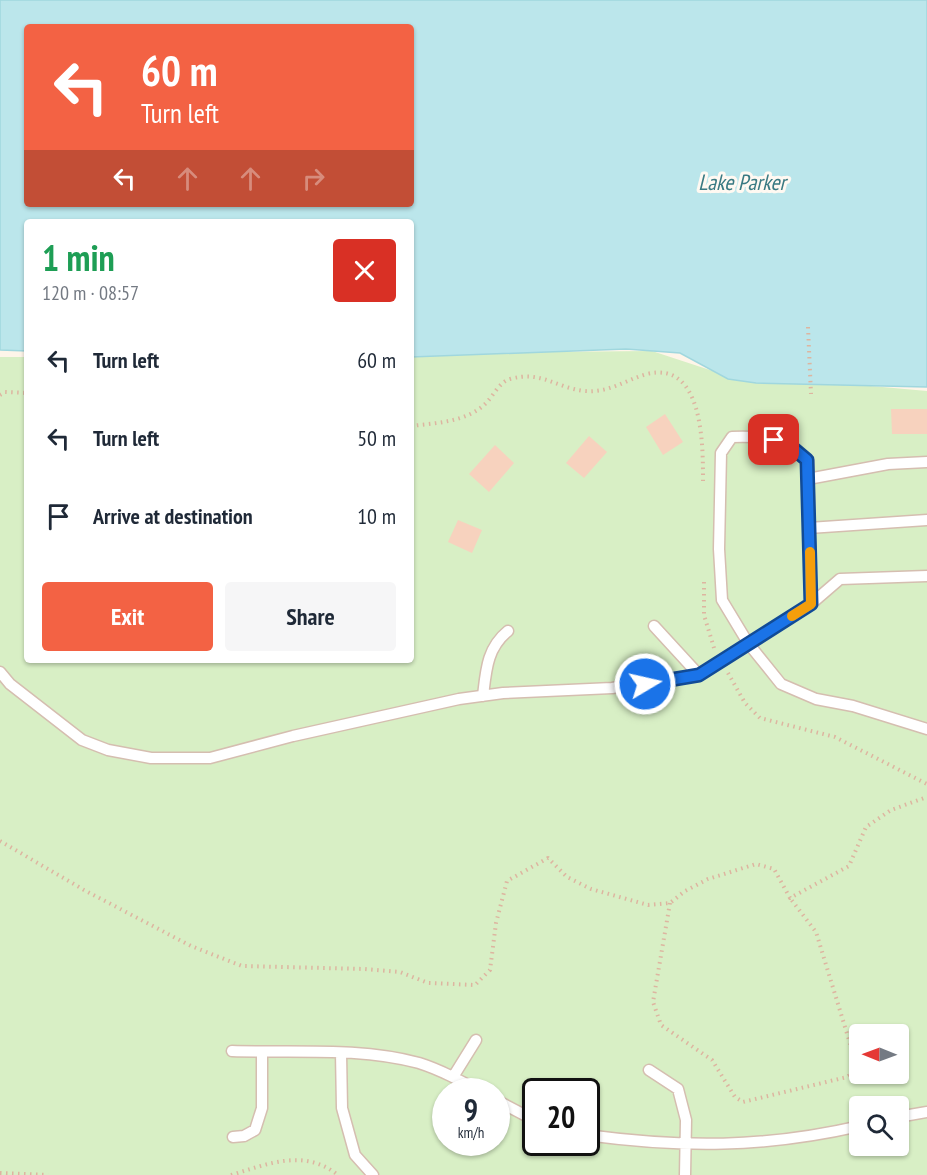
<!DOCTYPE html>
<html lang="en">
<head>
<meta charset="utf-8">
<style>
	body { margin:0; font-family:"PT Sans Narrow",sans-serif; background:#f6f6f7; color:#1f2937; height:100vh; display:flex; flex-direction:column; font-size:22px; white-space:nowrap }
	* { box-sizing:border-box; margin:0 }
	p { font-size:20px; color:#747a83 }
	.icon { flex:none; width:33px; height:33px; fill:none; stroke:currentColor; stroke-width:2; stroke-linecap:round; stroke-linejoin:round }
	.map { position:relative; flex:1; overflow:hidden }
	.side { position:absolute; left:24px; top:219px; width:390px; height:444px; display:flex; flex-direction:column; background:#fff; border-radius:6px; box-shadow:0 2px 4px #0004 }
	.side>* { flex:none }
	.banner { position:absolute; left:24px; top:24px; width:390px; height:183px; border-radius:6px; box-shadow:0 2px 4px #0004; background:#f36244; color:#fff; overflow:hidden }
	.needle { width:39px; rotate:271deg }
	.buttons { position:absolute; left:849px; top:1024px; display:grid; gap:12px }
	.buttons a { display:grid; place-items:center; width:60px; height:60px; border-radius:6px; background:#fff; box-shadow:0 2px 4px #0004; font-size:30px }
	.speed { position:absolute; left:432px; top:1078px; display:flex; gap:12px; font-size:30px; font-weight:700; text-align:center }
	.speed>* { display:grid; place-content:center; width:78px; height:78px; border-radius:50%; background:#fff; box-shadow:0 2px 4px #0004; line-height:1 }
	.speed small { font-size:15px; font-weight:400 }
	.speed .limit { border:3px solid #111; border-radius:9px; background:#fff; color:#111 }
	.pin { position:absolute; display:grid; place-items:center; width:51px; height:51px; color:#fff; margin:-26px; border-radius:12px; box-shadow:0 3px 9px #0006 }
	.me { position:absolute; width:66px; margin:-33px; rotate:81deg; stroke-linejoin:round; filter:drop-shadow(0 0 4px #0008) }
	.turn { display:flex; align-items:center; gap:21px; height:126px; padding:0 18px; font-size:27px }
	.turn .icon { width:78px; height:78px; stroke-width:2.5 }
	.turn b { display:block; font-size:42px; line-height:51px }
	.lanes { display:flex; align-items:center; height:57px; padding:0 18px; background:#0003; justify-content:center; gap:30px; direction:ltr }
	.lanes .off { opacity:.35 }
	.round { display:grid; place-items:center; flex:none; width:63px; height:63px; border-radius:6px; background:#f6f6f7 }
	.head { display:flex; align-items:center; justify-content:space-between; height:102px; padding:0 18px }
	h1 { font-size:36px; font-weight:700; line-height:45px; color:#1e9e55 }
	.primary-button { display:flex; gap:12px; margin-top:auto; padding:12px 18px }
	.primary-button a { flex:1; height:69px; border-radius:6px; background:#f36244; color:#fff; font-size:24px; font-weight:700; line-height:69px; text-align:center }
	.primary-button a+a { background:#f6f6f7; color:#1f2937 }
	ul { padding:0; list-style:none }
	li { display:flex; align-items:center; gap:18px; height:78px; padding:0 18px }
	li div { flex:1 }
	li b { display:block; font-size:22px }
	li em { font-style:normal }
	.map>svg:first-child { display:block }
</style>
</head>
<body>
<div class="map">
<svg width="927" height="1175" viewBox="0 0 927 1175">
	<rect width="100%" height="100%" fill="#fef5e9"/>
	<path fill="#d8efc5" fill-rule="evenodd" d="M 652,351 L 716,372 L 927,391 L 927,1175 L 0,1175 L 0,357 L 27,357 L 27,660 L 411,660 L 411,353 ZM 860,1035 L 898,1035 L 898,1074 L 860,1074 ZM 446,1092 L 496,1092 L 496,1143 L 446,1143 ZM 536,1092 L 586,1092 L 586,1143 L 536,1143 ZM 860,1107 L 898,1107 L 898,1146 L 860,1146 Z"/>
	<path fill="#bbe6eb" stroke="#a0d7de" stroke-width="1.5" fill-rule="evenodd" d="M 0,0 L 927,0 L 927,387 L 756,383 L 728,379 L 680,353 L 626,349 L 411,357 L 411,222 L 27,222 L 27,351 L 0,350 ZM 27,27 L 411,27 L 411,204 L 27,204 Z"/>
	<path fill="#f7d2be" d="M 891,409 L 927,409 L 927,434 L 892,434 Z
		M 665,414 L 683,442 L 663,455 L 646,427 Z
		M 589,436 L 607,452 L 584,478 L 566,463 Z
		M 495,445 L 514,463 L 489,492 L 469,474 Z
		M 458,520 L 482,530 L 472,553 L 448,542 Z"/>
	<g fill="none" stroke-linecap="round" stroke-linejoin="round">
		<defs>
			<path id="service" d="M 808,479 L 888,464 L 927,462
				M 809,528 L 927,520
				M 811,604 L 840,579 L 927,576
				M 654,626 L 699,675
				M 0,672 L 10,684 L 82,740 L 108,750 L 151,758 L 210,758 L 293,736 L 459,699 L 503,693 L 612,688 L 699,675 L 811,604 L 808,460 C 780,437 767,436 732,437 L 721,453 L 719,549 L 722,600 L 748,643 L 781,684 L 816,699 L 853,706 L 927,729
				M 483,696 C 486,670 487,648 508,631
				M 232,1051 C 294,1053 359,1047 419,1063 C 441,1070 461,1081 481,1092
				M 341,1053 L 342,1108 L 355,1155 L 373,1175
				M 649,1070 L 678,1089 L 686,1120 L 685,1175
				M 453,1077 L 476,1040
				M 496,1100 L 536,1121
				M 898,1117 L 927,1112
				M 586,1135 C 683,1148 764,1148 860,1126
				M 233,1137 L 244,1136 L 255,1130 L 262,1108 L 262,1052"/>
		</defs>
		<use href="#service" stroke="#d5beb0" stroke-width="13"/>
		<path stroke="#ddb5a0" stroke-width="4" stroke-dasharray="1.5 4.5" stroke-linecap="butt" d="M 808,327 L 811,394
			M 0,395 L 5,392 L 27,393
			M 411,426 C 436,423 465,422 484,405 C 493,397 499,382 510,379 C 541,370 556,388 585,391 C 609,393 625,380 647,374 C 704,360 703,447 703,482
			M 704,582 L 704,615 L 714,648
			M 728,673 L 745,703 L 760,718 L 835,737 L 927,784
			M 0,841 L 84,890 L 191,946 L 242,966 L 365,969 L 400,972 L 428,983 L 475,985 L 490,970 L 496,923 L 507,881 L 548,858 L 567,877 L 591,889 L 648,905 L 670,903 L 685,891 L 708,879 L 756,864 L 774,869 L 790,898 L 849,866 L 866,827 L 891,810 L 927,797
			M 670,903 L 653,1002 L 661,1025 L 712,1060 L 735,1097 L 743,1102 L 847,1077 L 855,1071 L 856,1063 L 816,932 L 790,898
			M 0,1173 L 48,1175
			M 231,1175 C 268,1164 304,1148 338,1175"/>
		<use href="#service" stroke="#fff" stroke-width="10"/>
	</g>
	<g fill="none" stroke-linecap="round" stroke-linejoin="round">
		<defs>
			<path id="route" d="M 645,684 L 699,675 L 811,604 L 807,460 L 788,444 L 774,440"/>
		</defs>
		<use href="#route" stroke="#114b97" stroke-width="15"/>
		<use href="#route" stroke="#1a73e8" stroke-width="10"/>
		<path stroke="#f59e0b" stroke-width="10" d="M 792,616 L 811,604 L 810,552"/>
	</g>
	<g text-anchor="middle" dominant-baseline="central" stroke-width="6" stroke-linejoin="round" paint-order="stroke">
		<g font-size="22" font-style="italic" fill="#3a7a83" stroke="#fff9f2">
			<text x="742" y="182">Lake Parker</text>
		</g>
	</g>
</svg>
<div class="buttons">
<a><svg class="needle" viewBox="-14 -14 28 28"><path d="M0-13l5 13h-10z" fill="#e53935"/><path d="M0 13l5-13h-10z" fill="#747a83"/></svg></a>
<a><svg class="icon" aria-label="search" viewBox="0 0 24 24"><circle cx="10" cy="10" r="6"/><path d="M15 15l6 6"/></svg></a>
</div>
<div class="speed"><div>9<small>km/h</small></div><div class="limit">20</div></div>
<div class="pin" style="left:774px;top:440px;background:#d93025"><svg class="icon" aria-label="arrive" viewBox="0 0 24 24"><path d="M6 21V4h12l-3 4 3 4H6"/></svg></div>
<svg class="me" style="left:645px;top:684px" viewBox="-20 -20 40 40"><circle r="17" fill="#1a73e8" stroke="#fff" stroke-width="3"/><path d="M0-11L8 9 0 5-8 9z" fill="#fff"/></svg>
<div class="banner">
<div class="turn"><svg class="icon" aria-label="left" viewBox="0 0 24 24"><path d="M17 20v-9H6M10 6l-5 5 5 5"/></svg><div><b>60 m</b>Turn left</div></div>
<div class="lanes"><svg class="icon" aria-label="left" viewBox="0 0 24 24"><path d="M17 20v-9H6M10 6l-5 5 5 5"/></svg><svg class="icon off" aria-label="ahead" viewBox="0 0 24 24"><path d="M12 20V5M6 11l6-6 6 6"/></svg><svg class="icon off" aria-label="ahead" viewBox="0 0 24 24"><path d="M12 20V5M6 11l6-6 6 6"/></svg><svg class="icon off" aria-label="right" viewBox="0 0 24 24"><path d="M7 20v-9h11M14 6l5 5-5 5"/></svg></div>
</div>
<section class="side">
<div class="head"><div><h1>1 min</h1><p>120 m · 08:57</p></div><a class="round" style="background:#d93025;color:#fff"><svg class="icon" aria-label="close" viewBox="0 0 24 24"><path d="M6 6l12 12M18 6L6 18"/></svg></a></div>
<ul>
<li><svg class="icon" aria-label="left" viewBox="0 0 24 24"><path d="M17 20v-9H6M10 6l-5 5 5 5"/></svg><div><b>Turn left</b></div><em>60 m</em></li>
<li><svg class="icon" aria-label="left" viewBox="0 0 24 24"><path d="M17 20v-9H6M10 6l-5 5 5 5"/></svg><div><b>Turn left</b></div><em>50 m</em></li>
<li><svg class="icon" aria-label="arrive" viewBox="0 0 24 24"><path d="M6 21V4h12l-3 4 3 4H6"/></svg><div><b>Arrive at destination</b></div><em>10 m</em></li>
</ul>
<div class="primary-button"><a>Exit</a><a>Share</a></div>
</section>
</div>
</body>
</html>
